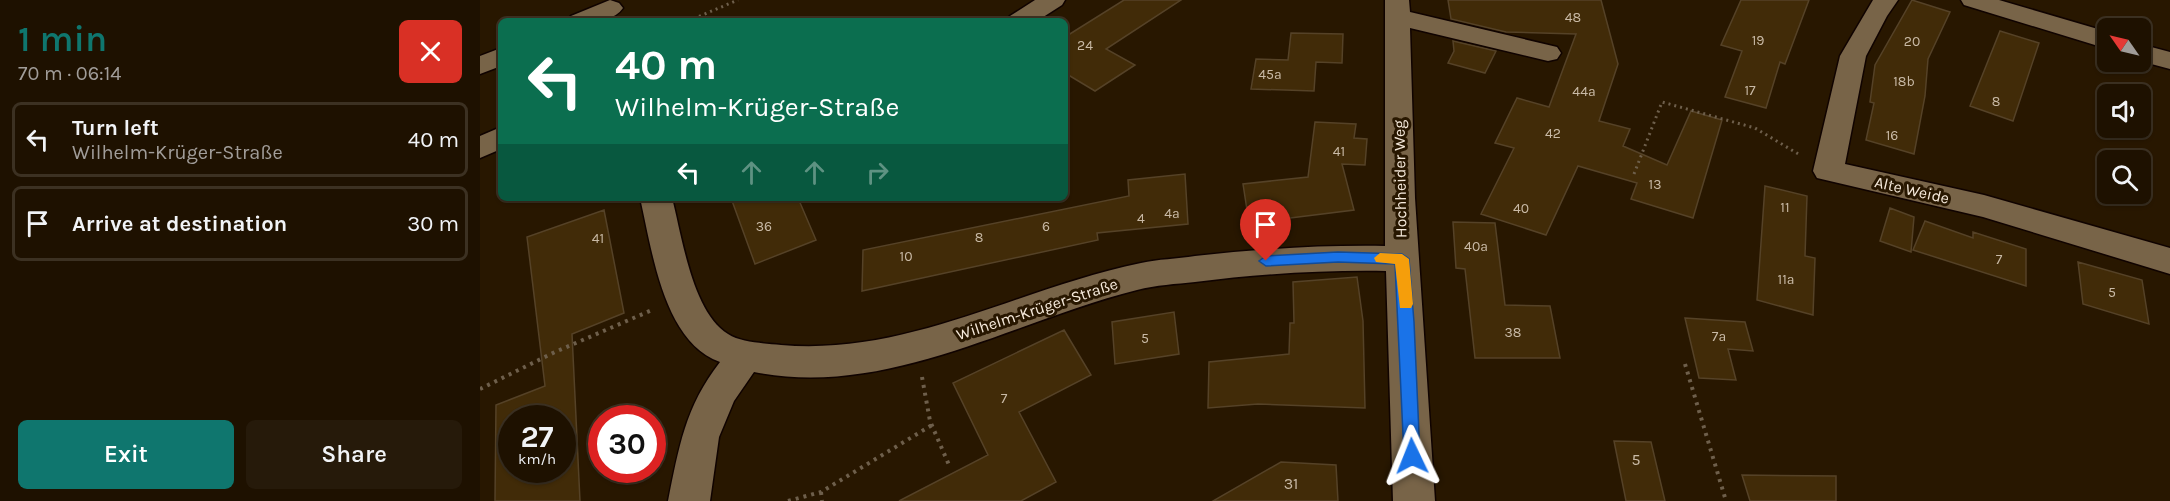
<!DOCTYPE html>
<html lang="en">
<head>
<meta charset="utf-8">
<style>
	body { margin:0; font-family:Karla,sans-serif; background:#261a0a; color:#f1f3f6; height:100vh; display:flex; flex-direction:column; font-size:22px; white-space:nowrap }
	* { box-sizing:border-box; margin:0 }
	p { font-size:20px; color:#a19d99 }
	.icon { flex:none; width:33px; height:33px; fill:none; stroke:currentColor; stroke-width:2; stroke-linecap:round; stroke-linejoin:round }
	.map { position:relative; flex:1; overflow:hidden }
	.details { display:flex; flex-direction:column; background:#1e1100; width:480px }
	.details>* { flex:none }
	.hud { position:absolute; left:18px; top:18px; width:570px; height:183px; border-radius:9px; box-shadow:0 2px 4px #0004,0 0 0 2px #3c3122; background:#0b6e4f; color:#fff; overflow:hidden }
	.needle { width:39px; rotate:304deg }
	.buttons { position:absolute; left:1617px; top:18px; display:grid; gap:12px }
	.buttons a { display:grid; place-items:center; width:54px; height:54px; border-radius:9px; background:#1e1100; box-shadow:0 2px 4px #0004,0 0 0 2px #3c3122; font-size:30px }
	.speed { position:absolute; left:18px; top:405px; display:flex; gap:12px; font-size:30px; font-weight:700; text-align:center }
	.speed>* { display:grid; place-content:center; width:78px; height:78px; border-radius:50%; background:#1e1100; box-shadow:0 2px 4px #0004,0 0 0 2px #3c3122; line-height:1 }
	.speed small { font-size:15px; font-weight:400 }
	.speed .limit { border:9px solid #d22; background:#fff; color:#111 }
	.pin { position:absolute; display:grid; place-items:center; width:51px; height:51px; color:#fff; margin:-62px -26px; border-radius:50% 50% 50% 0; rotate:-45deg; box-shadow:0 0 6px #0007 }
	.pin .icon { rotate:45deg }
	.me { position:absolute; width:66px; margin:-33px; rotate:358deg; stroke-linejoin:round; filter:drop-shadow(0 0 4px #0008) }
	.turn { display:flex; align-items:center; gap:21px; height:126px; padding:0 18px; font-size:27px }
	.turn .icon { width:78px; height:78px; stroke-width:2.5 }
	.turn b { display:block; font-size:42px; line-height:51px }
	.lanes { display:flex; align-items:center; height:57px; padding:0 18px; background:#0003; justify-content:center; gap:30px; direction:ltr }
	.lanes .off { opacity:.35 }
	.round { display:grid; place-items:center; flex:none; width:63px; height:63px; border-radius:9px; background:#261a0a }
	.overview { display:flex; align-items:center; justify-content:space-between; height:102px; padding:0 18px }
	h1 { font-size:36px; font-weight:600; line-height:45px; color:#0f766e }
	.button { display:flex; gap:12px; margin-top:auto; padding:12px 18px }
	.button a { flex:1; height:69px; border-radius:9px; background:#0f766e; color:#fff; font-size:24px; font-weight:600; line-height:69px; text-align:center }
	.button a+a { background:#261a0a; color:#f1f3f6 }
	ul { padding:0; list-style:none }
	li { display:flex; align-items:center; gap:18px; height:75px; margin:0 12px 9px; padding:0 6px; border:3px solid #3c3122; border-radius:9px }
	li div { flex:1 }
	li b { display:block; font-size:22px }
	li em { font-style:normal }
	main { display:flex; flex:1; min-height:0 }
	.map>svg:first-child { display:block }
</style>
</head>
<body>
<main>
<section class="details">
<div class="overview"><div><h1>1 min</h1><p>70 m · 06:14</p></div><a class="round" style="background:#d93025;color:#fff"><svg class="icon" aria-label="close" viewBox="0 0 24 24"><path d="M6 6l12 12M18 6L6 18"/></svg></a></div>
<ul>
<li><svg class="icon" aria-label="left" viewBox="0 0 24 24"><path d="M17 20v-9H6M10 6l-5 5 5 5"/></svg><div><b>Turn left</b><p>Wilhelm-Krüger-Straße</p></div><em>40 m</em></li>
<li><svg class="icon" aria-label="arrive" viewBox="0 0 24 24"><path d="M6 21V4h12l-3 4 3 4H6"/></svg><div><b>Arrive at destination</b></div><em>30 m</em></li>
</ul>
<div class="button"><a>Exit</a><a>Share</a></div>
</section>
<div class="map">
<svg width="1690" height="501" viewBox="0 0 1690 501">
	<rect width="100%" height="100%" fill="#281700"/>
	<path fill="#412b08" stroke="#554227" stroke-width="1.5" fill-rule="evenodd" d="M 644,0 L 701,0 L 626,49 L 655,65 L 615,91 L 585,73 L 585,37 Z
		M 968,0 L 1121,0 L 1138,64 L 1119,121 L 1150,129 L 1143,146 L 1187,165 L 1211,111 L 1242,120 L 1213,218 L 1151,199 L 1157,183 L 1098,166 L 1066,235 L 1001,214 L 1034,148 L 1015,143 L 1037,98 L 1069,107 L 1096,34 L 1026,32 L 971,19 Z
		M 1261,0 L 1329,0 L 1305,64 L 1300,62 L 1286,108 L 1245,97 L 1262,51 L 1241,45 Z
		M 1432,0 L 1470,12 L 1448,59 L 1445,96 L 1434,154 L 1386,140 L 1394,103 L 1390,102 L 1395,65 Z
		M 1520,31 L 1559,43 L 1533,121 L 1490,106 Z
		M 811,33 L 863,34 L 862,63 L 836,62 L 834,91 L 771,89 L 776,59 L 808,60 Z
		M 973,41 L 1016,51 L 1005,73 L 968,63 L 974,51 Z
		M 835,122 L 876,124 L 874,138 L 887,139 L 885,165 L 862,164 L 874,210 L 769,223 L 763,184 L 828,177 Z
		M 705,174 L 708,224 L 617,233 L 618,240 L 382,291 L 383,250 L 649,196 L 648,180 Z
		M 1285,186 L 1327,196 L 1325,256 L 1335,258 L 1333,315 L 1277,300 Z
		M 251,198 L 318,198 L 336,240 L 275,264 Z
		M 1410,208 L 1434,217 L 1431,252 L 1400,241 Z
		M 124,210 L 144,313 L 92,334 L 100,501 L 15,501 L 16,405 L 65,386 L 47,237 ZM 32,418 L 82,418 L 82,470 L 32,470 Z
		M 1445,221 L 1493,238 L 1493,232 L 1546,249 L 1546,286 L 1433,250 Z
		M 973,222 L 1015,223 L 1025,305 L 1070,306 L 1080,358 L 995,358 L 985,269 L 976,268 Z
		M 1598,262 L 1662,280 L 1669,324 L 1603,304 Z
		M 877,277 L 883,321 L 885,408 L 778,404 L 728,408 L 729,362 L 809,354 L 810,323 L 814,323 L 813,282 Z
		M 694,312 L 699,354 L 635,364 L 632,322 Z
		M 1205,318 L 1265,322 L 1273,351 L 1248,349 L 1256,380 L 1219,378 Z
		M 584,330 L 611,375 L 539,412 L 576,482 L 541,501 L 419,501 L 508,455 L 473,383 Z
		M 1134,441 L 1171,442 L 1185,501 L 1146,501 Z
		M 801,462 L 856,465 L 858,501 L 733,501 Z
		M 1262,475 L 1356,476 L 1356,501 L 1270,501 Z"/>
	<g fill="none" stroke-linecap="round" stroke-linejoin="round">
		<defs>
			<path id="minor" d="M 130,0 L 139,3 L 143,8 C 131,25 105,21 87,21 L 91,16 Z
				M 555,0 L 585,0 L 582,5 L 557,21 L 526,21 L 530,16 Z
				M 905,0 L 929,0 L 930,12 L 1077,47 L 1081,53 L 1077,59 L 1068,61 L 930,28 L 935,198 L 955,501 L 913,501 L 906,271 C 842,270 778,274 715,282 C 696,284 676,285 657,290 C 533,321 406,399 274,372 L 254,401 L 239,437 L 230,501 L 188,501 C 199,447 205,407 240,362 C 183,342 172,249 160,198 L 192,198 C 202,236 212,312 248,334 C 262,343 284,343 301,345 C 428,356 539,288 661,263 C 678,259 697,259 715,256 C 778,249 841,245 905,246 Z
				M 1393,0 L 1418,0 L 1407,16 L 1386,56 L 1365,164 L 1504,195 L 1690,248 L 1690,274 L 1503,217 L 1337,178 L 1333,171 L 1360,56 Z
				M 1481,0 L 1519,0 L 1628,32 L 1628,49 L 1484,5 Z
				M 1660,44 L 1690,52 L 1690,69 L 1660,61 Z
				M 21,48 L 21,66 L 0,74 L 0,56 Z
				M 21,127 L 21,149 L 0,158 L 0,136 Z"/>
		</defs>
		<use href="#minor" stroke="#100300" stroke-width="3"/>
		<path stroke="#6e5f4b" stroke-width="3" stroke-dasharray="2 4" stroke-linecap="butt" d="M 208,21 L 258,0
			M 1154,174 L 1182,102 L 1275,128 L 1320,155"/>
		<path stroke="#6e5f4b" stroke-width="4" stroke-dasharray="3 5" stroke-linecap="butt" d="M 1205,364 L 1246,501
			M 442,377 L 450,421 L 469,465
			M 0,389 L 75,352 L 172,310
			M 341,492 L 342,501
			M 308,501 L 341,492 L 452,425"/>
		<use href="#minor" fill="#786448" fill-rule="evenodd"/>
	</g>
	<path fill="#1a73e8" stroke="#114b97" stroke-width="1.5" d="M 858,252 L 922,254 L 929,259 L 934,322 L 940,456 L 938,461 L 932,464 L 926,461 L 924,456 L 915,264 L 858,262 L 786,266 L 779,261 L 786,256 Z"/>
	<path fill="#f59e0b" d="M 900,253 L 922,254 L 929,259 L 933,304 L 931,308 L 920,308 L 915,264 L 896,262 L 894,258 Z"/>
	<g text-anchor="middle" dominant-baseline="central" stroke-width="6" stroke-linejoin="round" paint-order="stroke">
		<g font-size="14" fill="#c9baa6">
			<text x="1093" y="17">48</text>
			<text x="1278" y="40">19</text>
			<text x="1432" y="41">20</text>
			<text x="605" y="45">24</text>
			<text x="790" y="74">45a</text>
			<text x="1424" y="81">18b</text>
			<text x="1270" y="90">17</text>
			<text x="1104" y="91">44a</text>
			<text x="1516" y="101">8</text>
			<text x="1073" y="133">42</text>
			<text x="1412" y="135">16</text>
			<text x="859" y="151">41</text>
			<text x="1175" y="184">13</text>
			<text x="1305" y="207">11</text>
			<text x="1041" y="208">40</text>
			<text x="692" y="213">4a</text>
			<text x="661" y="218">4</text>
			<text x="284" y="226">36</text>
			<text x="566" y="226">6</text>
			<text x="499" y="237">8</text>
			<text x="118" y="238">41</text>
			<text x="996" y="246">40a</text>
			<text x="426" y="256">10</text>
			<text x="1519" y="259">7</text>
			<text x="1306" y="279">11a</text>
			<text x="1632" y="292">5</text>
			<text x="1033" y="332">38</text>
			<text x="1239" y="336">7a</text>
			<text x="665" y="338">5</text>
			<text x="524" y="398">7</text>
		</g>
		<g font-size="16" fill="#f6eadb" stroke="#281700">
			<text transform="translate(920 179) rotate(-91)">Hochheider Weg</text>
			<text transform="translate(1432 190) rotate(13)">Alte Weide</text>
			<text transform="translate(557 309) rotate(-18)">Wilhelm-Krüger-Straße</text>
		</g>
		<g font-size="16" fill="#c9baa6">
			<text x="1156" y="459">5</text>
			<text x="811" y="483">31</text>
		</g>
	</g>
</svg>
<div class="buttons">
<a><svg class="needle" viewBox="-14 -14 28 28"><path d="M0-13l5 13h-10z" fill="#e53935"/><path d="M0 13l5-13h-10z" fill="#a19d99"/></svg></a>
<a><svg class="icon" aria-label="sound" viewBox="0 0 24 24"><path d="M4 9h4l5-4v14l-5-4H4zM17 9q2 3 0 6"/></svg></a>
<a><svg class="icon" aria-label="search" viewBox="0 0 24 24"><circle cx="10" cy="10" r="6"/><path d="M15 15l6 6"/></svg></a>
</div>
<div class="speed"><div>27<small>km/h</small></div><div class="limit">30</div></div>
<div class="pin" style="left:786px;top:261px;background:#d93025"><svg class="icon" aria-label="arrive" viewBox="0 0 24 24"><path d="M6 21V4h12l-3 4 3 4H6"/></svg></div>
<svg class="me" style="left:932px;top:456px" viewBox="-20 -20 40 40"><path d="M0-17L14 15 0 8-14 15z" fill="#1a73e8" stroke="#fff" stroke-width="4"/></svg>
<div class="hud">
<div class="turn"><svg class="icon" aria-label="left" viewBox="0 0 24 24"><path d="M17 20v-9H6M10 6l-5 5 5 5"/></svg><div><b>40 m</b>Wilhelm-Krüger-Straße</div></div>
<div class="lanes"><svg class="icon" aria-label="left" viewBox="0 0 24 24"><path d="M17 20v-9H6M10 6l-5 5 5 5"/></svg><svg class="icon off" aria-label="ahead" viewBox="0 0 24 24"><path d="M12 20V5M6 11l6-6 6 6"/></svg><svg class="icon off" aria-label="ahead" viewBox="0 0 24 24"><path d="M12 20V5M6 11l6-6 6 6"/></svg><svg class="icon off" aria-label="right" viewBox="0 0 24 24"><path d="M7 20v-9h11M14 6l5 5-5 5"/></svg></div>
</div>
</div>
</main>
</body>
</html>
